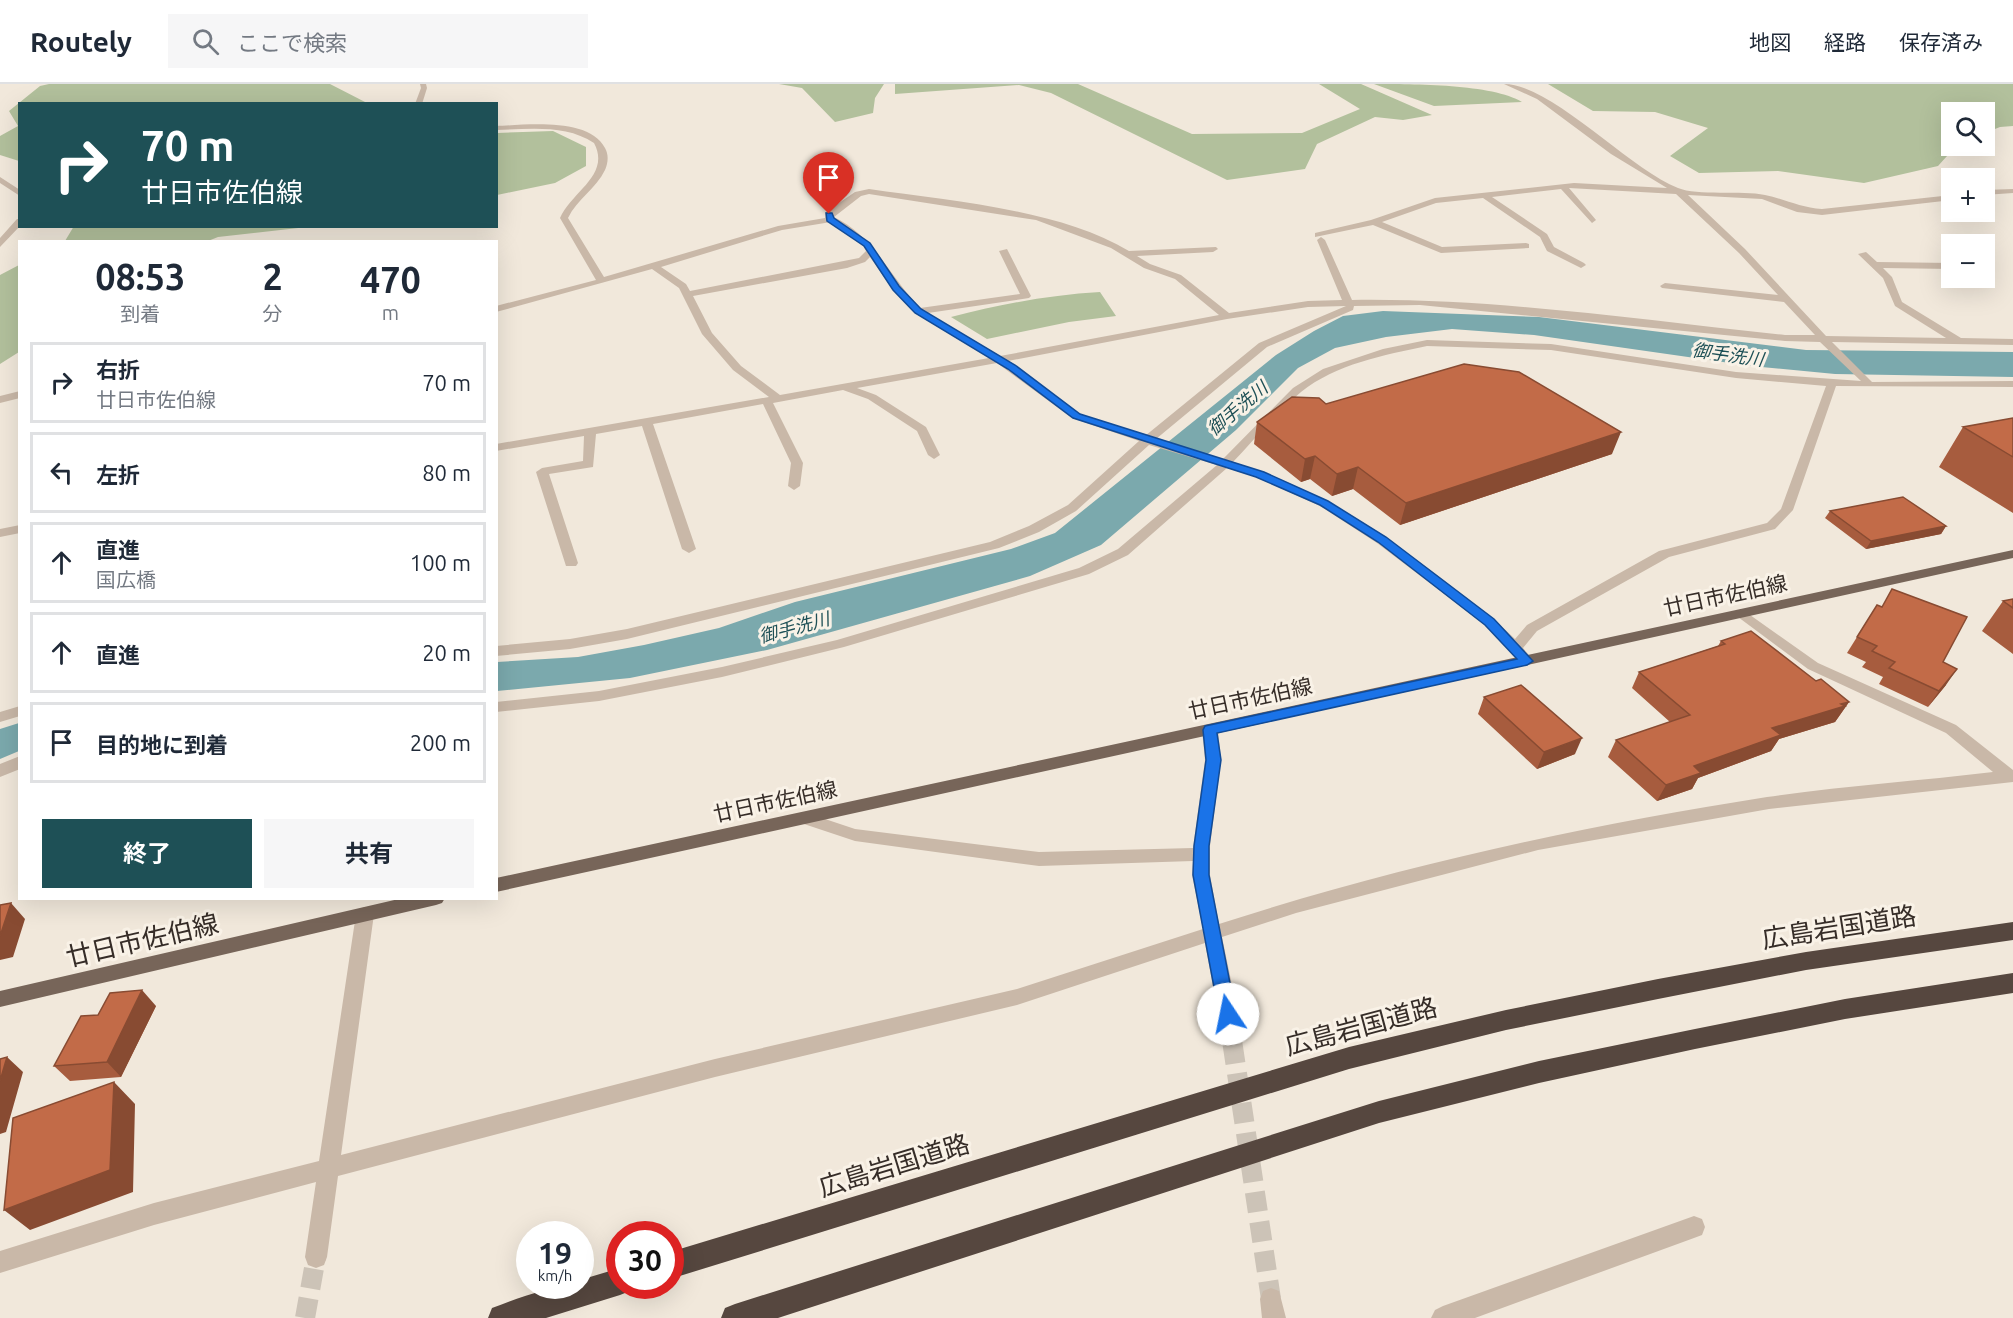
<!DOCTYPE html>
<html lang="ja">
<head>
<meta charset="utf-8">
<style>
	body { margin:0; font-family:Ubuntu,"Noto Sans JP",sans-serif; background:#f6f6f7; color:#1f2937; height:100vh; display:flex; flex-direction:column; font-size:22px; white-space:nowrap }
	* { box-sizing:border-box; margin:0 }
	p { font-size:20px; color:#747a83 }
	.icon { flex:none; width:33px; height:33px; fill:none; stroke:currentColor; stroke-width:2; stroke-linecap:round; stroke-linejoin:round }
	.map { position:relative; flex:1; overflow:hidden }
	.panel { position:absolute; left:18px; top:156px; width:480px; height:660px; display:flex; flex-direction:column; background:#fff; border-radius:0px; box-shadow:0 6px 24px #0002 }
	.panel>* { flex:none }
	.banner { position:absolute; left:18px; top:18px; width:480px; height:126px; border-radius:0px; box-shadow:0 6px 24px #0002; background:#1e5056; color:#fff; overflow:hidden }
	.tools { position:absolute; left:1941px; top:18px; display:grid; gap:12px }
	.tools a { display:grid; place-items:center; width:54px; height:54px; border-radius:0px; background:#fff; box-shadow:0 6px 24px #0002; font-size:30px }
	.speed { position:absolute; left:516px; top:1137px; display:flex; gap:12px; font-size:30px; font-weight:700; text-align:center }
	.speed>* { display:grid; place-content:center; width:78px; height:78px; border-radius:50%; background:#fff; box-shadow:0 6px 24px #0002; line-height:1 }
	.speed small { font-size:15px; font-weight:400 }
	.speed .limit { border:9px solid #d22; background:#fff; color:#111 }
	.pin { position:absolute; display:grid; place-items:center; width:51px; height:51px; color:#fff; margin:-62px -26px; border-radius:50% 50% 50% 0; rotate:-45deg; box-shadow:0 0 6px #0007 }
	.pin .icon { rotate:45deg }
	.me { position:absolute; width:66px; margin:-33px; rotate:349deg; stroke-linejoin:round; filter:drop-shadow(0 0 4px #0008) }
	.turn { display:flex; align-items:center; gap:21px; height:126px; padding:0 24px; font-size:27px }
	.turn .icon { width:78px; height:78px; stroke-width:2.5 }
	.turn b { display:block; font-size:42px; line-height:51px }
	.eta { display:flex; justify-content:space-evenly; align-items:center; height:102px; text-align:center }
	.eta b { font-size:36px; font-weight:700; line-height:42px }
	.cta { display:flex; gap:12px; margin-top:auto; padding:12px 24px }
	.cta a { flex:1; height:69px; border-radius:0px; background:#1e5056; color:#fff; font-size:24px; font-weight:700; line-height:69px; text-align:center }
	.cta a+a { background:#f6f6f7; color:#1f2937 }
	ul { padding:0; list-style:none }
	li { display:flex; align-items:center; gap:18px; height:81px; margin:0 12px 9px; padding:0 12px; border:3px solid #e0e1e3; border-radius:0px }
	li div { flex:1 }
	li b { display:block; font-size:22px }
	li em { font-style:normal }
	header { display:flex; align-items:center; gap:36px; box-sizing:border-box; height:84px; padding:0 30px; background:#fff; border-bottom:2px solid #e0e1e3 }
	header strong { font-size:28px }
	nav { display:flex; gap:33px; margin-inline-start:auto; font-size:21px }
	.search { width:420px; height:54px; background:#f6f6f7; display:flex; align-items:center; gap:15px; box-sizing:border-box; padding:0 21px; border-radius:0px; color:#747a83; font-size:22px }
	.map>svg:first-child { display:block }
</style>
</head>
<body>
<header>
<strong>Routely</strong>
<div class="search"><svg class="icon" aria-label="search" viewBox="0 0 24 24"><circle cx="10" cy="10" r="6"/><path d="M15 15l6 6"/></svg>ここで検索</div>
<nav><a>地図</a><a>経路</a><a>保存済み</a></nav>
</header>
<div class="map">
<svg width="2013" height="1234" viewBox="0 0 2013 1234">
	<rect width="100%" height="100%" fill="#f1e8db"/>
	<path fill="#b2c09c" d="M 49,0 L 330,0 L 367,19 L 20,20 L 19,77 L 0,71 L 0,52 L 18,42 L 9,27 L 40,2 Z
		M 779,0 L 884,0 L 875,14 L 873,29 L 835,38 L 802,4 Z
		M 895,0 L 1078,0 L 1192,50 L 1302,49 L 1360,25 L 1319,0 L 1361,0 L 1432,31 L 1403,36 L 1375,33 L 1317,60 L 1305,85 L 1227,96 L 1051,9 L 1019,1 L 895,10 Z
		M 1374,0 C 1413,0 1493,0 1522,18 L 1434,22 Z
		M 1548,0 L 2013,0 L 2013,42 L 2000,43 L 1985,49 L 1984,28 L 1952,28 L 1952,62 L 1956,62 L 1938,82 L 1864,99 L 1778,87 L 1699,89 L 1670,72 L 1708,44 L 1655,28 L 1593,27 Z
		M 553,47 L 586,63 L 586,82 L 555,99 L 497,111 L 497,49 Z
		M 74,142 L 307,142 L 307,143 L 218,153 L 208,157 L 65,157 Z
		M 19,181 L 19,268 L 0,280 L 0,191 Z
		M 1100,208 L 1116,232 L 1069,238 L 987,255 L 951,233 C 1001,220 1049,211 1100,208 Z"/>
	<path fill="#7ba9ad" d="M 1383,227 L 1539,233 L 1806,266 L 2013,268 L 2013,293 L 1835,290 L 1751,282 L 1534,251 L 1452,245 L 1386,253 L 1335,264 L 1298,284 L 1236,346 L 1101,461 L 1030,492 L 767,566 L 630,594 L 497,607 L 497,578 L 578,573 L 644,561 L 719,544 L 795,518 L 1011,465 L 1055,449 L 1276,271 L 1314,247 L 1343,232 Z
		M 19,639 L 19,667 L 0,675 L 0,645 Z"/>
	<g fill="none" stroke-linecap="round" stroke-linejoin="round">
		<path stroke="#ccc3b7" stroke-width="20" stroke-dasharray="20 10" stroke-linecap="butt" d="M 1228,930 L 1271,1215
			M 305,1234 L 316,1173"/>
		<path fill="#c9b8a8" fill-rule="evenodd" d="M 420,0 L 426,0 L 427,4 L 422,20 L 415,20 L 421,4 Z
			M 1504,0 C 1551,0 1628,84 1678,104 C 1697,112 1742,106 1765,111 C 1785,115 1801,124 1822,125 L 1952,111 L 1952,116 L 1822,131 L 1797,128 L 1762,115 L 1688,111 L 1745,165 L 1826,252 L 1946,254 L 1895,222 L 1883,194 L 1858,170 L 1866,168 L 1877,178 L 1952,179 L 1952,185 L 1883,184 L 1892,193 L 1902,218 L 1961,254 L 2013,255 L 2013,261 L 1832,258 L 1872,298 L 2013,297 L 2013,303 L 1836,302 L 1793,426 L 1775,445 L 1669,473 L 1537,547 L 1523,564 L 1534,577 L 1527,582 L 1522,580 L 1485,541 L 1377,459 L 1320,422 L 1256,393 L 1227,384 L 1128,471 L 1089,490 L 844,563 L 722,593 L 599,617 L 496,628 L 496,618 L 599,607 L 722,583 L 837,556 L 1079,484 L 1118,465 L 1217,381 L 1149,361 L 1076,427 L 1039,448 L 999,464 L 627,555 L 570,565 L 496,572 L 496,562 L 570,555 L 627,545 L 990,458 L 1029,442 L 1068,421 L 1139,357 L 1072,334 L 997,279 L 857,304 L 876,311 L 926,343 L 940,371 L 934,375 L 928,371 L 917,347 L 868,315 L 843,306 L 773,319 L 803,379 L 800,402 L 794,406 L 788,402 L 791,379 L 763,320 L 653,340 L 696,465 L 689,469 L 682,465 L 642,342 L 596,350 L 593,383 L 549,390 L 578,479 L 576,482 L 566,482 L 536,388 L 542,384 L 583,377 L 584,352 L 496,367 L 496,360 L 769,313 L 733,286 L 702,250 L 679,204 L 652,185 L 496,228 L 496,222 L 596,196 L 560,134 C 572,107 611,91 594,59 C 566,40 529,45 496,46 L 496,42 C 526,41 589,33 605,64 C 609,71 608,79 605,86 C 596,105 577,115 568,134 L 604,193 L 778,142 L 825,134 L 826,128 L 855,108 L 869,105 C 950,117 1059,125 1129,167 L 1216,163 L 1218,165 L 1213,168 L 1137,172 L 1150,180 L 1181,191 L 1229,229 L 1308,217 L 1342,216 L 1317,156 L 1321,153 L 1325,156 L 1352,216 C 1496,214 1641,236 1785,251 L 1815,251 L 1784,218 L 1662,204 L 1660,202 L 1665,199 L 1778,211 L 1739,169 L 1676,110 L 1569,104 L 1596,136 L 1592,139 L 1561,105 L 1492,113 L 1547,150 L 1554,163 L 1584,179 L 1586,181 L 1581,184 L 1547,167 L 1540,153 L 1483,114 L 1436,119 L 1382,138 L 1442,163 L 1526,159 L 1529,160 L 1529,164 L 1441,169 L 1373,141 L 1315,153 L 1315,149 L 1371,136 L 1435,114 L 1574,99 L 1667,104 L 1611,70 L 1537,15 ZM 869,110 L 1036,136 L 1111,164 L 1144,184 L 1175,195 L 1219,231 L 1000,272 L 928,229 L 1029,214 L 1031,212 L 1007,165 L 999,167 L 1020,210 L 920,224 C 890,193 874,152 834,133 L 861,112 ZM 831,138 L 864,163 L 866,167 L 859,174 L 690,207 L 686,200 L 661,183 L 782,146 ZM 870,173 L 893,206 L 915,229 L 989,274 L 780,311 L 741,282 L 712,249 L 693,212 L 847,184 L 865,178 ZM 1420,221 L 1785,257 L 1820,258 L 1861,297 L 1736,288 L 1551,260 L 1427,256 L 1383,265 L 1323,285 L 1293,304 L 1223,375 L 1156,355 L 1267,263 L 1353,226 L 1354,222 ZM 1346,222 L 1259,259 L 1145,352 L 1080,330 L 1008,277 L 1227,235 L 1308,223 ZM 1427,262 L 1551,266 L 1736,294 L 1826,302 L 1781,425 L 1767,439 L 1659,467 L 1527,541 L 1515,555 C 1491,531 1464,512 1437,491 C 1372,443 1312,402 1233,378 C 1255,355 1277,328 1301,308 C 1336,280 1384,271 1427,262 Z
			M 0,93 L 20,106 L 20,112 L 0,99 Z
			M 2013,105 L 2013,109 L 1984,111 L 1984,106 Z
			M 17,135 L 20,135 L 20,142 L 0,163 L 0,154 Z
			M 20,307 L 20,314 L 0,319 L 0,312 Z
			M 20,441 L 20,449 L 0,453 L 0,445 Z
			M 1743,526 L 1818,579 L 1956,641 L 2013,686 L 2013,698 L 1769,725 L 1538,766 L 1296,829 L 1222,853 L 1238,930 L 1235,936 L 1228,938 L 1221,936 L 1218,930 L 1205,859 L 1017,921 L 715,993 L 338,1092 L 327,1173 L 324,1181 L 316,1184 L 308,1181 L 305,1173 L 316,1098 L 154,1141 L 0,1189 L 0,1167 L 154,1119 L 319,1077 L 356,830 L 359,825 L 365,823 L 371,825 L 374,830 L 341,1071 L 715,975 L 1017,905 L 1203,845 L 1192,791 L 1193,777 L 1039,782 L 855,757 L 798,738 L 796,734 L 798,730 L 804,728 L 855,745 L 1039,768 L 1193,764 L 1205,676 L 1202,646 L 1210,641 L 1218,646 L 1221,676 L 1210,762 L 1210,791 L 1219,840 C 1398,782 1582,742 1767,713 C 1842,702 1918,697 1993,688 L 1946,649 L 1808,585 L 1738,533 L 1736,530 L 1738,527 Z
			M 20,622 L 20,632 L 0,638 L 0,628 Z
			M 20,672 L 20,685 L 0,693 L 0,680 Z
			M 1694,1132 L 1702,1135 L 1705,1143 L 1702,1151 L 1694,1154 L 1475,1234 L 1431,1234 L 1435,1226 L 1443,1222 Z
			M 1271,1204 L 1279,1207 L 1286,1234 L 1262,1234 L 1260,1215 L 1263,1207 Z"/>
		<path fill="#776559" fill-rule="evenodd" d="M 2013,466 L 2013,474 L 496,808 L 496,794 Z
			M 403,814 L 445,814 L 442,819 L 436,821 L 0,923 L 0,907 Z"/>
		<path fill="#56473f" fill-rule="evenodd" d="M 2013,838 L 2013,856 L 1806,886 L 1658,915 L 1506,946 L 1349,985 L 670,1195 L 670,1168 L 1349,963 L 1506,926 L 1658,895 L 1806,868 Z
			M 2013,889 L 2013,909 L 1845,935 L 1695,965 L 1539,999 L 1379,1039 L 778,1234 L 721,1234 L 725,1224 L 735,1220 L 1379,1017 L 1539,977 L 1695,945 L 1845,915 Z
			M 620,1184 L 620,1202 L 632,1202 L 630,1207 L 620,1211 L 546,1234 L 488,1234 L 492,1224 C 520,1213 551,1202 580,1202 L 580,1196 Z"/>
	</g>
	<path fill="#a75c3e" d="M 1326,320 L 1612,370 L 1400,441 L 1353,405 L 1332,412 L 1310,395 L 1301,398 L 1254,360 L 1257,338 Z
		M 2013,334 L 2013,429 L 1939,383 L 1963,343 Z
		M 1830,427 L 1946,442 L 1941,450 L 1866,465 L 1825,434 Z
		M 2013,515 L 2013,570 L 1982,547 L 2003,517 Z
		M 1877,521 L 1943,578 L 1946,601 L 1928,623 L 1879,600 L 1883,593 L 1862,583 L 1866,578 L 1847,569 Z
		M 1721,557 L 1816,597 L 1849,618 L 1835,638 L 1779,655 L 1771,667 L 1698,694 L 1692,705 L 1657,717 L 1608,673 L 1616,656 L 1670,638 L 1632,604 L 1639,588 L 1718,562 Z
		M 1484,613 L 1575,670 L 1537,685 L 1478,630 Z
		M 156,922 L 121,993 L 70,997 L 54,982 L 98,931 Z"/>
	<path fill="#884b32" d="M 1621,348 L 1612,370 L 1400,441 L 1406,419 Z
		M 1315,372 L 1310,395 L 1301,398 L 1305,375 Z
		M 1358,383 L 1353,405 L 1332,412 L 1337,390 Z
		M 1946,442 L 1941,450 L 1866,465 L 1871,457 Z
		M 1957,585 L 1946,601 L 1928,623 L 1939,607 Z
		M 1849,618 L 1835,638 L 1779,655 L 1771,667 L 1698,694 L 1692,705 L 1657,717 L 1666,701 L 1694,682 L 1772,644 Z
		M 1582,654 L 1575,670 L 1537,685 L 1544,668 Z
		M 11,819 L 25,835 L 13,873 L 0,876 L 0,852 Z
		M 142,906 L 156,922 L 121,993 L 107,978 Z
		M 7,973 L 23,988 L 6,1048 L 0,1050 L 0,997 Z
		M 114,998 L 135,1020 L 133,1108 L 30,1146 L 4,1126 Z"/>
	<path fill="#c26b48" stroke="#884b32" stroke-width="1.5" d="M 1464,280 L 1519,288 L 1621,348 L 1406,419 L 1358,383 L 1337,390 L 1315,372 L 1305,375 L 1257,338 L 1292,313 L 1319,314 L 1326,320 Z
		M 2013,334 L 2013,373 L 1963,343 Z
		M 1903,413 L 1946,442 L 1871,457 L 1830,427 Z
		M 1892,505 L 1967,533 L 1943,578 L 1957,585 L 1939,607 L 1889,584 L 1895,578 L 1872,567 L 1877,562 L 1857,553 L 1877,521 L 1882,523 Z
		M 2013,515 L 2013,524 L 2003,517 Z
		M 1751,547 L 1816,597 L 1821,595 L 1849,618 L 1841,620 L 1845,622 L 1772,644 L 1781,651 L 1694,682 L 1701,689 L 1666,701 L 1616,656 L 1690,631 L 1639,588 L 1725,560 L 1721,557 Z
		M 1521,601 L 1582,654 L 1544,668 L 1484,613 Z
		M 11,819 L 0,852 L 0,821 Z
		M 142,906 L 107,978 L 54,982 L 81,932 L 98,931 L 110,909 Z
		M 7,973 L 0,997 L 0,975 Z
		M 114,998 L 110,1086 L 4,1126 L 13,1034 Z"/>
	<path fill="#1a73e8" stroke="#114b97" stroke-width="1.5" d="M 826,129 L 832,129 L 834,134 L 870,159 L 899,202 L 921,225 L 1015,281 L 1080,330 L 1264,388 L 1328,417 L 1386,453 L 1494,535 L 1533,577 L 1527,581 L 1217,649 L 1221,676 L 1209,762 L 1209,791 L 1236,930 L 1234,935 L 1228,937 L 1222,935 L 1219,930 L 1193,791 L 1194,762 L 1206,676 L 1203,646 L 1205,642 L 1517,575 L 1485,541 L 1378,458 L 1320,421 L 1256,393 L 1073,334 L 1008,285 L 915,229 L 893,206 L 864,162 L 827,137 Z"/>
	<g text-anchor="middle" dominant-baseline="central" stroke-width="6" stroke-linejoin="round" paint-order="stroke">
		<g font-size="18" font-style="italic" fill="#1e5056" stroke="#f9f2e7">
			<text transform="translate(1728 270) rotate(8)">御手洗川</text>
			<text transform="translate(1237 324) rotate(-40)">御手洗川</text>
			<text transform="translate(794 543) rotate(-15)">御手洗川</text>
		</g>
		<g font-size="21" fill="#362d28" stroke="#f9f2e7">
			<text transform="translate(1725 511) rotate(-12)">廿日市佐伯線</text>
			<text transform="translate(1250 614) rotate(-12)">廿日市佐伯線</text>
			<text transform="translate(775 717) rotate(-12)">廿日市佐伯線</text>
		</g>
		<g font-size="26" fill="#362d28" stroke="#f9f2e7">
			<text transform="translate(1839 843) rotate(-9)">広島岩国道路</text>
			<text transform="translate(142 856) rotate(-13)">廿日市佐伯線</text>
			<text transform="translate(1361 942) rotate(-15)">広島岩国道路</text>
			<text transform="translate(894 1081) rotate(-17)">広島岩国道路</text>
		</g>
	</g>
</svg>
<div class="tools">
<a><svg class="icon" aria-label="search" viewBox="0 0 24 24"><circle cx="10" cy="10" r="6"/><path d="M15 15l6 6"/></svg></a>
<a>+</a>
<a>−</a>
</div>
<div class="speed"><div>19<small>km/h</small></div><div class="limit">30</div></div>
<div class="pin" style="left:829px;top:130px;background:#d93025"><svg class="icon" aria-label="arrive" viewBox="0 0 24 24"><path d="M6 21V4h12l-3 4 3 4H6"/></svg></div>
<svg class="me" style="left:1228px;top:930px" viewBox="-20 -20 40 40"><circle r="19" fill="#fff"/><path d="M0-13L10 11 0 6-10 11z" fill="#1a73e8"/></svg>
<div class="banner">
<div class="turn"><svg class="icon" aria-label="right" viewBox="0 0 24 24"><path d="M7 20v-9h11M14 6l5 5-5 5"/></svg><div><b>70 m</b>廿日市佐伯線</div></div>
</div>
<section class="panel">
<div class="eta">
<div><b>08:53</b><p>到着</p></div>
<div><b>2</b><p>分</p></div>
<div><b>470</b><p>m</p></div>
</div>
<ul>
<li><svg class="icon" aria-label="right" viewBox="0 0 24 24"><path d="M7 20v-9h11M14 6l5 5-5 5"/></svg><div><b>右折</b><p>廿日市佐伯線</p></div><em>70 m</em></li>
<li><svg class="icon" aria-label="left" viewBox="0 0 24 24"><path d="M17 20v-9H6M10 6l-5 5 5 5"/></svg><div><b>左折</b></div><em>80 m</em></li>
<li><svg class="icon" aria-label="ahead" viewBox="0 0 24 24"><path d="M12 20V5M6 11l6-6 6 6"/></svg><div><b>直進</b><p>国広橋</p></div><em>100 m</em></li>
<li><svg class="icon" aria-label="ahead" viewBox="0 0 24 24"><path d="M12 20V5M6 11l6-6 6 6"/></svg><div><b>直進</b></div><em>20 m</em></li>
<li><svg class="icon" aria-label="arrive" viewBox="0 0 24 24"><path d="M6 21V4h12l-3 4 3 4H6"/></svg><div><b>目的地に到着</b></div><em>200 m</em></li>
</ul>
<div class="cta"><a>終了</a><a>共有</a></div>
</section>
</div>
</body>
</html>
